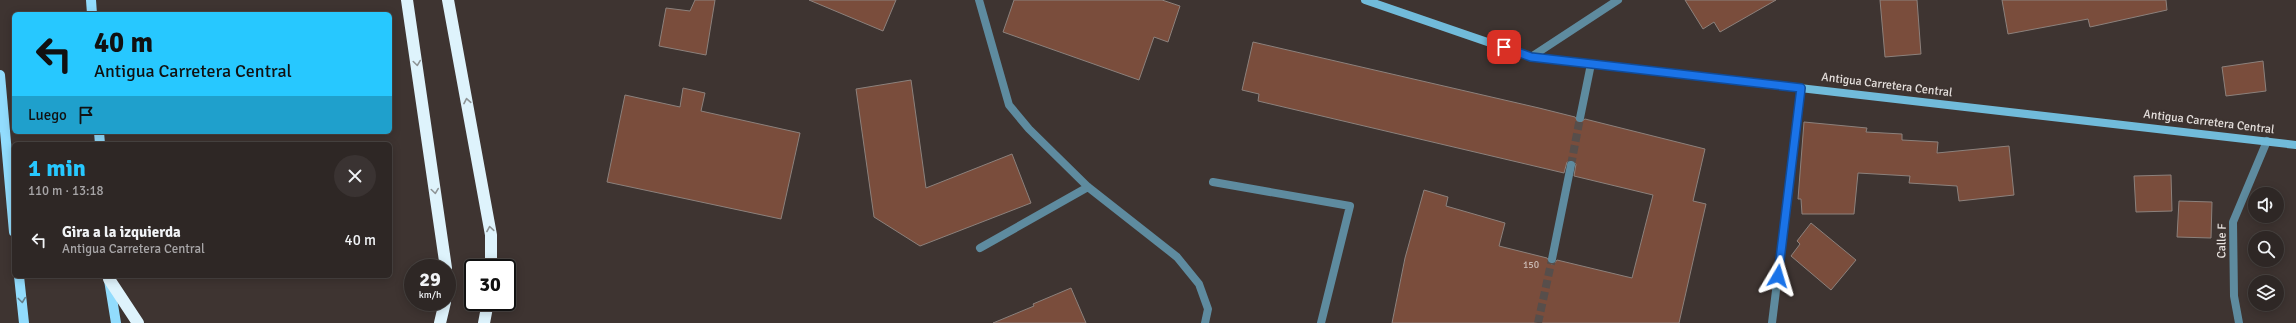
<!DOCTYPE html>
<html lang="es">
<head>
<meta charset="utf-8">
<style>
	body { margin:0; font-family:Signika,sans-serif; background:#3a3332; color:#f1f3f6; height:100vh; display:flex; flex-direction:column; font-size:15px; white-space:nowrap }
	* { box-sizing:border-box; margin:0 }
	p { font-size:13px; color:#a7a5a7 }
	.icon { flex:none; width:22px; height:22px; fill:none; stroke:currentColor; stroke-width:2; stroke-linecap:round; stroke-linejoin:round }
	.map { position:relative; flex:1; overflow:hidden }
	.sheet { position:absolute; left:12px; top:142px; width:380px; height:136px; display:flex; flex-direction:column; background:#2e2725; border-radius:6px; box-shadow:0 2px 10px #0003,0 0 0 1px #494442 }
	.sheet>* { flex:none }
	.banner { position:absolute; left:12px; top:12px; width:380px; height:122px; border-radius:6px; box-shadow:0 2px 10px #0003,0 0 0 1px #494442; background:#27c8ff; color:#111; overflow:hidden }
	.fabs { position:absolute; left:2248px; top:187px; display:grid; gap:8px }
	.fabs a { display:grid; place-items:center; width:36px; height:36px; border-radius:50%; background:#2e2725; box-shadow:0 2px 10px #0003,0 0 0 1px #494442; font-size:20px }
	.speed { position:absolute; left:404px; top:259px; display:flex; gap:8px; font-size:20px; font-weight:700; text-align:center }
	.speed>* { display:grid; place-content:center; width:52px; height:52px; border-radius:50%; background:#2e2725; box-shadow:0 2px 10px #0003,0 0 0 1px #494442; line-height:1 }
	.speed small { font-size:10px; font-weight:400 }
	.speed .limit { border:2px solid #111; border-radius:6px; background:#fff; color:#111 }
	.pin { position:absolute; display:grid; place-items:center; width:34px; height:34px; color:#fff; margin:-17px; border-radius:8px; box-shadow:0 2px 6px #0006 }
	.me { position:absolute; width:44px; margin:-22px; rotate:7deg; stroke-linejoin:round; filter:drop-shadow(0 0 3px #0008) }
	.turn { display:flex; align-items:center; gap:14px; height:84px; padding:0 16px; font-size:18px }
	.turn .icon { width:52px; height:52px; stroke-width:2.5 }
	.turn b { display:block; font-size:28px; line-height:34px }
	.then { display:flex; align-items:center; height:38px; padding:0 16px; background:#0003; gap:8px; font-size:15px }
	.round { display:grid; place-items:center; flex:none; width:42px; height:42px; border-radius:21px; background:#3a3332 }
	.overview { display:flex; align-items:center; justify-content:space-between; height:68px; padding:0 16px }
	h1 { font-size:24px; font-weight:700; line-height:30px; color:#27c8ff }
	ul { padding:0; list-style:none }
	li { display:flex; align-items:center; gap:12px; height:60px; padding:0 16px }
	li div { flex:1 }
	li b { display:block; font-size:15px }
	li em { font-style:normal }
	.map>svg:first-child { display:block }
</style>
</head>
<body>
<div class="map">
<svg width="2296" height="323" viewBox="0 0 2296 323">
	<rect width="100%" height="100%" fill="#3e3431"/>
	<path fill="#7a4d3c" stroke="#8c817c" d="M 695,0 L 715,0 L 706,55 L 659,46 L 666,8 L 690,11 Z
		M 809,0 L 896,0 L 883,31 Z
		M 1014,0 L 1162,0 L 1180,6 L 1168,42 L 1154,37 L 1139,80 L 1003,32 Z
		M 1685,0 L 1776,0 L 1720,32 L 1714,22 L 1703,29 Z
		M 1880,0 L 1917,0 L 1921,54 L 1885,57 Z
		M 2002,0 L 2166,0 L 2167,10 L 2090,27 L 2088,19 L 2008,34 Z
		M 1253,42 L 1539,108 L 1575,117 L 1579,123 L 1585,119 L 1705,149 L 1693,201 L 1706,204 L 1679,323 L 1392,323 L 1405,258 L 1424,190 L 1448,197 L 1446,206 L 1505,223 L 1499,246 L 1547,258 L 1551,264 L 1554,264 L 1557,260 L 1632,278 L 1653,195 L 1574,176 L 1576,164 L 1572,160 L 1567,162 L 1564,173 L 1258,101 L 1259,94 L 1242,90 Z
		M 2263,61 L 2266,91 L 2226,96 L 2222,67 Z
		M 911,80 L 926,188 L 1012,154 L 1031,203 L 920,246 L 874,217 L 856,89 Z
		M 683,88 L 705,93 L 701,111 L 800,133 L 781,219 L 607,182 L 625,95 L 680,107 Z
		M 1804,122 L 1867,128 L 1866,132 L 1902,134 L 1902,140 L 1938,142 L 1937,153 L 2009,146 L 2014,195 L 1959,201 L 1957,186 L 1909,183 L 1910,176 L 1858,173 L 1854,214 L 1802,214 L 1801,199 L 1798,199 Z
		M 2171,175 L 2172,211 L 2136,212 L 2134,176 Z
		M 2179,201 L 2212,202 L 2211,238 L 2177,237 Z
		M 1811,223 L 1856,260 L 1831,290 L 1791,256 L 1800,244 L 1797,241 Z
		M 1071,288 L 1086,323 L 993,323 L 1034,306 L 1033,304 Z"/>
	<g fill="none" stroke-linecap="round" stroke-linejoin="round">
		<path stroke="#574e4b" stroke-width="8" stroke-dasharray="8 4" stroke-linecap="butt" d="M 1571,165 L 1580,118
			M 1538,323 L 1552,259"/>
		<path stroke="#5e8b9f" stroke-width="8" d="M 979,0 L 1009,105 L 1029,129 L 1088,187 L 1177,257 L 1199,284 L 1208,309 L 1205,323
			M 1531,57 L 1618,0
			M 1580,118 L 1591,64
			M 1213,182 L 1350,206 L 1321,323
			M 980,248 L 1088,187
			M 1552,259 L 1571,165
			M 1772,323 L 1801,88
			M 2239,323 L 2234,296 L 2233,222 L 2267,141"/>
		<path stroke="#71bbda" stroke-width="8" d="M 1365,0 L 1531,57 L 2296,145"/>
		<path stroke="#92dcfd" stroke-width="10" d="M 91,0 L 92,14
			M 0,75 L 14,232
			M 99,132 L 100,144
			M 19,276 L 24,323
			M 109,280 L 116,323"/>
		<path stroke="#def3fc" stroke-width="12" d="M 407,0 L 446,268
			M 448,0 L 491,235 L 491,268
			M 447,277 L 447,294
			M 109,279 L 138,323
			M 440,323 L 445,302
			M 484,323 L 488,302"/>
	</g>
	<defs><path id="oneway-chevron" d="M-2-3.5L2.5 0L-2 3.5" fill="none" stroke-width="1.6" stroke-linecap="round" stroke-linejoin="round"/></defs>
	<g stroke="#8e9496">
		<use href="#oneway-chevron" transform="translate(417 63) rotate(82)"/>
		<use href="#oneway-chevron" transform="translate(467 101) rotate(-101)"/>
		<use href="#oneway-chevron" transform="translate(435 191) rotate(82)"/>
		<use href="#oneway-chevron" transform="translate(490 229) rotate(-99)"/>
	</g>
	<use stroke="#64808d" href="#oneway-chevron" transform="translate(22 300) rotate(83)"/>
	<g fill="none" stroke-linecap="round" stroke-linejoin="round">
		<defs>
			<path id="route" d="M 1504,47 L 1531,57 L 1801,88 L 1778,276"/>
		</defs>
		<use href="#route" stroke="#114b97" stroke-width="10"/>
		<use href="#route" stroke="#1a73e8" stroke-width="7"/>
	</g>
	<g text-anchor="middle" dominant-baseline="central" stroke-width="4" stroke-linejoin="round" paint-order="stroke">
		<g font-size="10" fill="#cbbbb5">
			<text x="1531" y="265">150</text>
		</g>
		<g font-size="12" fill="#e6e0dd" stroke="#3e3431">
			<text transform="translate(1887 85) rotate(7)">Antigua Carretera Central</text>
			<text transform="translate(2209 122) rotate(7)">Antigua Carretera Central</text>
			<text transform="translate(2222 241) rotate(-89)">Calle F</text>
		</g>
	</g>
</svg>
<div class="fabs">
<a><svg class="icon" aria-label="sound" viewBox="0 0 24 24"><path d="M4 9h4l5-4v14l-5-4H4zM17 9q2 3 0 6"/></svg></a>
<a><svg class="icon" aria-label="search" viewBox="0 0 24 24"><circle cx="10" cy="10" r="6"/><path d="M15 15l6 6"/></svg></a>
<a><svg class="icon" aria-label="layers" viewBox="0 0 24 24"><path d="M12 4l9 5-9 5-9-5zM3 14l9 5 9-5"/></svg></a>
</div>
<div class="speed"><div>29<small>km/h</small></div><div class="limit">30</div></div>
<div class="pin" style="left:1504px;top:47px;background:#d93025"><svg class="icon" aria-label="arrive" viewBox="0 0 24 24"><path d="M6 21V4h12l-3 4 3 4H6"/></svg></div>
<svg class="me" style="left:1778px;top:276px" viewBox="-20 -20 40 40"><path d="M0-17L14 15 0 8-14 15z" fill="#1a73e8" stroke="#fff" stroke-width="4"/></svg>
<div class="banner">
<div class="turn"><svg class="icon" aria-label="left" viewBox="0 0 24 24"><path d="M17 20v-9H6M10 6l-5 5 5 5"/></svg><div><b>40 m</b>Antigua Carretera Central</div></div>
<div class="then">Luego<svg class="icon" aria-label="arrive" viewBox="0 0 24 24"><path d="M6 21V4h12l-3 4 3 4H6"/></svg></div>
</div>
<section class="sheet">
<div class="overview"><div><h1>1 min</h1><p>110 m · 13:18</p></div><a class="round"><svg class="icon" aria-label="close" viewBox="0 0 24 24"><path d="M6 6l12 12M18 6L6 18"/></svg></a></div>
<ul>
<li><svg class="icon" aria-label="left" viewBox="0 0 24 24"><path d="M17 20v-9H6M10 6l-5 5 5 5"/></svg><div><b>Gira a la izquierda</b><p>Antigua Carretera Central</p></div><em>40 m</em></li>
</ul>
</section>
</div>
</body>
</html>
